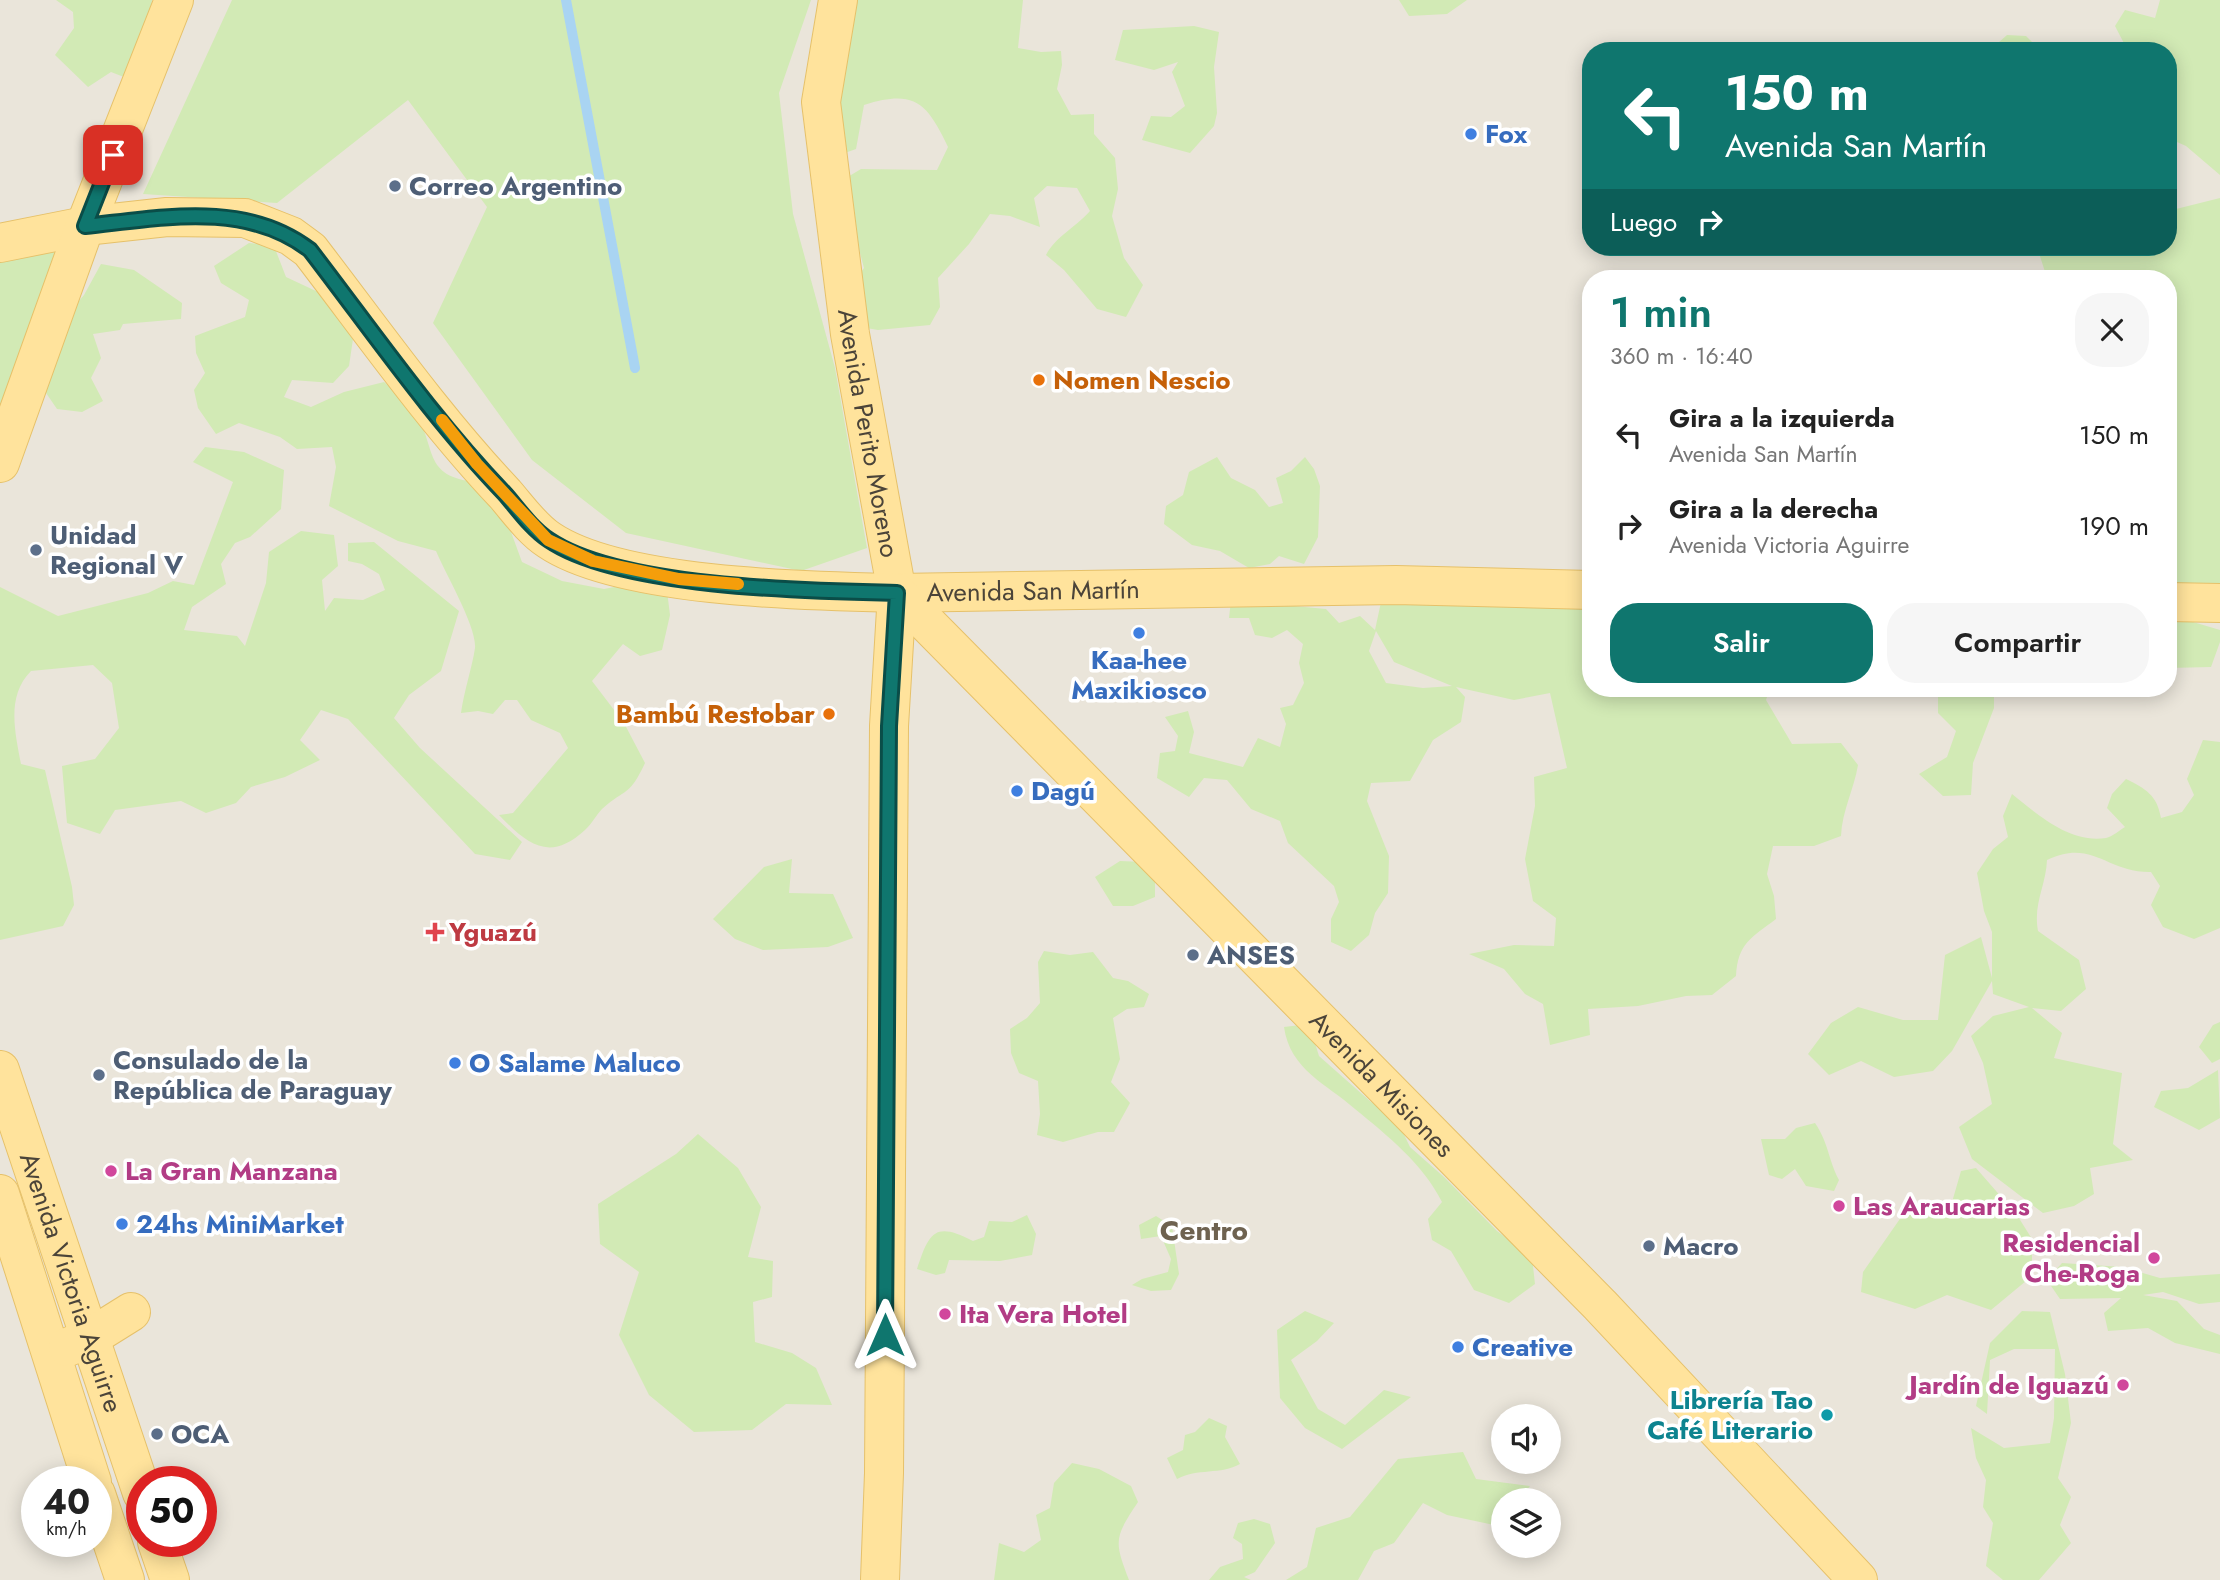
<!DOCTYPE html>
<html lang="es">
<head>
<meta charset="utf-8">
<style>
	body { margin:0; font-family:Jost,sans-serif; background:#f6f6f6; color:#222; height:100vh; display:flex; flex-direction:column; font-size:26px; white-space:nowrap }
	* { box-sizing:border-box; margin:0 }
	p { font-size:23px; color:#767676 }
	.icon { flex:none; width:38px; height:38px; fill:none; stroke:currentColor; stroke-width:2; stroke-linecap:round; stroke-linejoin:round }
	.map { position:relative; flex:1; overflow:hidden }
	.drawer { position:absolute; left:1582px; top:270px; width:595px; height:427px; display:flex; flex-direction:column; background:#fff; border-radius:28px; box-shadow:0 4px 18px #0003 }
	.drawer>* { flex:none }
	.hud { position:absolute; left:1582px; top:42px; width:595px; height:214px; border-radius:28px; box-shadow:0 4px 18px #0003; background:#0f766e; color:#fff; overflow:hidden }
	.tools { position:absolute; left:1491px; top:1404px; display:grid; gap:14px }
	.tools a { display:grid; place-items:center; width:70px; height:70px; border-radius:50%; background:#fff; box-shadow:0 4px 18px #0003; font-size:35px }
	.speed { position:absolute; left:21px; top:1466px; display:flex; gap:14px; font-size:35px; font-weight:700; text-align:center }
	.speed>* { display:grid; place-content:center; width:91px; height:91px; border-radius:50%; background:#fff; box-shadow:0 4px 18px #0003; line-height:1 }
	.speed small { font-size:18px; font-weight:400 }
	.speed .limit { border:10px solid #d22; background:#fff; color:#111 }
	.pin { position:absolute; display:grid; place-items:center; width:60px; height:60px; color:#fff; margin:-30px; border-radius:14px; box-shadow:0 4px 10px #0006 }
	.me { position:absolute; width:77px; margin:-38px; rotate:0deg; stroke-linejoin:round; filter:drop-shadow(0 0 5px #0008) }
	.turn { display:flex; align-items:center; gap:24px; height:147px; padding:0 28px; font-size:32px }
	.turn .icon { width:91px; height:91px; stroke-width:2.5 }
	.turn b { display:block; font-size:49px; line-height:60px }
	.then { display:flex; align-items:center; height:66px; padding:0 28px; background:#0003; gap:14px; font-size:26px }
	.round { display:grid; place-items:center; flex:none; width:74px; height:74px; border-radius:28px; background:#f6f6f6 }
	.head { display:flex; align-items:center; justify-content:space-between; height:119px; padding:0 28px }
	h1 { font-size:42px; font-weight:600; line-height:52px; color:#0f766e }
	.primary-button { display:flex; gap:14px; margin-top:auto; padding:14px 28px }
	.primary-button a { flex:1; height:80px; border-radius:28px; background:#0f766e; color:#fff; font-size:28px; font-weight:600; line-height:80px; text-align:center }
	.primary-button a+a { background:#f6f6f6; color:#222 }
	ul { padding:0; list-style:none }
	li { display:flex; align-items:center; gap:21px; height:91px; padding:0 28px }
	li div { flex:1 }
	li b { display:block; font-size:26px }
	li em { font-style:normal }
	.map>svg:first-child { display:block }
</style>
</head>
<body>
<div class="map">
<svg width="2220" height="1580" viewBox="0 0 2220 1580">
	<rect width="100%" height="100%" fill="#f6f3ec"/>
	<path fill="#eae5da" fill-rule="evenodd" d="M 0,0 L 2220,0 L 2220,1580 L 0,1580 ZM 1591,51 L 2168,51 L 2168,247 L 1591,247 ZM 1591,278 L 2168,278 L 2168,688 L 1591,688 ZM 1503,1416 L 1549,1416 L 1549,1461 L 1503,1461 ZM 37,1482 L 96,1482 L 96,1542 L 37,1542 ZM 142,1482 L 201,1482 L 201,1542 L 142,1542 ZM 1503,1500 L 1549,1500 L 1549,1545 L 1503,1545 Z"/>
	<path fill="#d2eab5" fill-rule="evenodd" d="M 56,0 L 152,0 L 148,34 L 129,79 L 111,72 L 88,87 L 55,55 L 74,28 L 73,12 Z
		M 232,0 L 811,0 L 779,93 L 793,214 L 835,368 L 867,548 L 801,571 L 626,533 L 532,460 L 433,323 L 487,207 L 408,100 L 277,203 L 143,194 Z
		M 851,0 L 1023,0 L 1018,48 L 1041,52 L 1061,51 L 1062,65 L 1057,89 L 1071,115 L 1094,114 L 1094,134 L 1115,158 L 1118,189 L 1112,216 L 1124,258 L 1143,285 L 1126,317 L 1097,309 L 1064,270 L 1046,255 C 1056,236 1074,229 1090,211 L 1077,188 L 1047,186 L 1034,198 L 1040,227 L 1010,216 L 990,214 L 969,244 L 938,278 L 940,307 L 930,325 L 878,330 L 849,325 L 845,295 L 864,268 L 841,181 L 861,169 L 937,170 L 948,147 C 927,103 915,89 864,105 L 856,149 L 828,159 Z
		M 1399,0 L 1467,0 L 1447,14 L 1409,16 Z
		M 2160,0 L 2220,0 L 2220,175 L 2186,146 L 2168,138 L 2168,51 L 2128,51 L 2115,26 L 2125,10 L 2155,18 Z
		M 1194,26 L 1219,32 L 1214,67 L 1217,113 L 1214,126 L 1190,153 L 1142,140 L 1151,116 L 1171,117 L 1185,106 L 1172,72 L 1178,62 L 1154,70 L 1115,60 L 1123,30 Z
		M 2007,35 L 2026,36 L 2041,51 L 1989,51 Z
		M 2220,198 L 2220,586 L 2168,602 L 2168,278 L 2047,278 L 2037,247 L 2168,247 L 2168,211 Z
		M 62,242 L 0,412 L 0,253 Z
		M 249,243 L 274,246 L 286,277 L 333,299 L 354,332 L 349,366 L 333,383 L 292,380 L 284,397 L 311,407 L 344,392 L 384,382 C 393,390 405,399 412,408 C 439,445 419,478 479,482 L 511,532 L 522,562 L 562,581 L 604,589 L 630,584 L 667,591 L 670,615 L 662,650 L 640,656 L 623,644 L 592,681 L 624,723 L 645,763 C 629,797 627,787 602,809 C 596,815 592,824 585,830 C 549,863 527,844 499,815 L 513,813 L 568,748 L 560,733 L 531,720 L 517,700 L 505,700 L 493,714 L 478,711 L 461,713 C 464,691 472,668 475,648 C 477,627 445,573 436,551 L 398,541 L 329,506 L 336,467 L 332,447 L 297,449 L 280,437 L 239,423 L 216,434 L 198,408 L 194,390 L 205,373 L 196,353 L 195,336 L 245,317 L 249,300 L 221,283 L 214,266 Z
		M 101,264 L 134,270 L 182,303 L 181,319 L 123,324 L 120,330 L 93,334 L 101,358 L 91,378 L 103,401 L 82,412 L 57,409 L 44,390 L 66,316 L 84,295 Z
		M 205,447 L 244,452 L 284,470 L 281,509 L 250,537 L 235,543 L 221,564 L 226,584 L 192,607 L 184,630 L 237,636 L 245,646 L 266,583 L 269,552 L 301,531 L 334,535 L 338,566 L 322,580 L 325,611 L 334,598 L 363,600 L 385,590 L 379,574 L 362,564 L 348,561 L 348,543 L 374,542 L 459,611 L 441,671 L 409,695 L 394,718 L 420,748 L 522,842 L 510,860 L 475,854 L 348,719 L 321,710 L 300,740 L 320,760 L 285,777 L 251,787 L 236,803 L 206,813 L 181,801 L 115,810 L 100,834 L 67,823 L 62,766 L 95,759 L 119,728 L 112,683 L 93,665 L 31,671 C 6,696 15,732 21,764 L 45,770 L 72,887 L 74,905 L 63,926 L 0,940 L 0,587 L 58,616 L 148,593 L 173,581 L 194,585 L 233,482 L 193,462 Z
		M 1217,457 L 1231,478 L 1255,490 L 1269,507 L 1283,503 L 1276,478 L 1291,471 L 1305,457 L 1314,469 L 1320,486 L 1318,537 L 1304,564 L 1279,556 L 1270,564 L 1249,568 L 1220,551 L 1192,545 L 1164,524 L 1166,506 L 1183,495 L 1189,472 Z
		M 1231,600 L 1326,609 L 1339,623 L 1360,616 L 1375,630 L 1381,602 L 1591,601 L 1591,688 L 1770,688 L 1766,700 L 1792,744 L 1841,743 L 1858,765 C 1854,789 1842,811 1841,836 L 1814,846 L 1773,846 L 1767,874 L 1774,896 L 1776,919 C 1751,938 1738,943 1736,976 L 1712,995 L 1686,996 L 1638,1006 L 1588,1009 L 1590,1035 L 1550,1045 L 1543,1004 L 1525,994 L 1504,969 L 1469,954 L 1514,945 L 1554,946 L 1556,918 L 1533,901 L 1525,859 L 1535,806 L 1534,777 L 1567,768 L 1550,693 L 1514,700 L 1456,687 L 1465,697 L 1461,722 L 1433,740 L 1410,781 L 1371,783 L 1367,801 L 1389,856 L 1388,893 L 1375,913 L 1369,935 L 1351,951 L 1331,942 L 1331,919 L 1339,902 L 1334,886 L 1288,843 L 1280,821 L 1251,809 L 1227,780 L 1204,778 L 1189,797 L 1157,778 L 1160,753 L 1175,751 L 1178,736 L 1165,717 L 1188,711 L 1194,732 L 1189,753 L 1243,767 L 1258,738 L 1280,747 L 1286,724 L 1280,708 L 1293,705 L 1304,683 L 1299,663 L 1303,644 L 1287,630 L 1272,638 L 1255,635 L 1249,618 L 1229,618 ZM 1376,631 L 1394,662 L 1452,686 L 1423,688 L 1386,683 L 1369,651 Z
		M 2183,619 L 2220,630 L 2220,642 L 2211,667 L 2168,668 L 2168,621 Z
		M 1938,688 L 1994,688 L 1994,708 L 1973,763 L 1971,795 L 1943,796 L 1919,774 L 1947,757 L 1956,731 L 1938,713 Z
		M 2203,740 L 2220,742 L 2220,928 L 2194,939 L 2163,927 L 2151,905 L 2160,886 L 2151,872 C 2107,873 2092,838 2047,860 C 2046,886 2033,903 2038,931 L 2079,960 L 2086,989 L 2061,1011 L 2032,1008 L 2062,1033 L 2054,1058 L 2122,1073 L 2113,1144 L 2133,1160 L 2090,1168 L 2094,1194 L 2074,1206 L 2043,1213 L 1972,1159 L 1959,1127 L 1992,1104 L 1983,1063 L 1971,1036 L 1993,1016 L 2029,1007 L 1993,994 L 1992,981 L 1952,1051 L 1933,1071 L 1894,1077 L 1861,1061 L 1829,1075 L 1808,1054 L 1831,1023 L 1858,1007 L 1903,1020 L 1938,1020 L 1945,955 L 1981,937 L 1992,978 L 1992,932 L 1984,911 L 1977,873 L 1993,849 L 2008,837 L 2003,816 L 2012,794 C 2037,814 2070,844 2106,838 C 2112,837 2120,830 2125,827 L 2107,808 L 2112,794 L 2126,779 C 2146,789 2157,795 2161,818 L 2182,812 L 2194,795 L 2187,779 Z
		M 792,859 L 789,893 L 833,894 L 853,938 L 828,947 L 763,950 L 735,939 L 713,919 L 764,867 Z
		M 1120,861 L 1143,862 L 1155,877 L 1155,897 L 1133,906 L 1113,906 L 1095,877 Z
		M 1044,951 L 1070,955 L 1093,952 L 1113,978 L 1128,981 L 1149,994 L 1144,1007 L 1127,1009 L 1113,1018 L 1120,1059 L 1111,1082 L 1130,1103 L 1114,1132 L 1098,1132 L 1063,1142 L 1037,1135 L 1040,1114 L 1038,1081 L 1019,1073 L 1011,1053 L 1010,1029 L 1027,1018 L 1040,1003 L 1038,962 Z
		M 2220,1022 L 2220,1059 L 2212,1063 L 2199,1047 L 2213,1025 Z
		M 1309,1024 L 1319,1056 L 1371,1102 L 1396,1118 L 1410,1147 L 1444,1177 L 1497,1231 L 1532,1257 L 1535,1284 L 1509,1303 L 1474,1290 L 1451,1251 L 1432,1240 L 1428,1219 L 1442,1202 C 1423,1164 1388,1136 1355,1109 C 1327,1084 1290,1070 1284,1027 Z
		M 2218,1070 L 2220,1118 L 2199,1130 L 2154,1107 L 2161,1091 L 2188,1088 Z
		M 1815,1123 C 1829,1144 1828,1159 1839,1180 L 1834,1191 L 1806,1186 L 1795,1169 L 1782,1179 L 1769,1175 L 1761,1139 L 1785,1139 L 1796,1128 Z
		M 698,1134 L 738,1168 L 761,1207 L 748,1257 L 773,1261 L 772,1297 L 753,1302 L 755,1342 L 792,1353 L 816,1368 L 832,1405 L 786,1404 L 752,1430 L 694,1432 L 649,1395 L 619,1335 L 639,1272 L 600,1244 L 598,1204 L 676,1154 Z
		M 1976,1168 L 2017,1215 L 2032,1239 L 2032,1276 L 1991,1310 L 1947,1295 L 1915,1309 L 1861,1292 L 1863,1272 L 1904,1213 L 1918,1217 L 1948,1216 L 1961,1171 Z
		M 1027,1215 L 1036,1234 L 1032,1255 L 1000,1261 L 949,1260 L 945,1273 L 936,1275 L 917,1269 C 929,1232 935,1221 973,1241 L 984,1237 L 989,1221 L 1012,1222 Z
		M 1156,1216 L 1172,1226 L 1179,1274 L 1171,1290 L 1151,1291 L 1132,1285 L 1142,1279 L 1168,1272 L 1171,1259 L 1161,1236 L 1141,1239 L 1139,1225 Z
		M 2062,1263 L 2122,1267 L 2160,1278 L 2220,1274 L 2220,1302 L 2199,1304 L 2163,1292 L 2143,1295 L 2177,1301 L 2204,1329 L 2220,1335 L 2220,1354 L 2175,1343 L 2148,1328 L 2108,1331 L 2104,1313 L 2121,1298 L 2060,1299 L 2047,1280 Z
		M 1305,1311 L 1334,1323 L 1317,1341 L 1291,1360 L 1318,1409 L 1345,1425 L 1384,1390 L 1411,1397 L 1342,1449 L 1305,1428 L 1280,1398 L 1277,1330 Z
		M 2022,1311 L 2050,1312 L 2065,1374 L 2071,1423 L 2058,1478 L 2071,1497 L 2060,1525 L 2071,1543 L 2039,1580 L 2003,1580 L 1986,1566 L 1993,1523 L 1983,1507 L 1986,1480 L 1976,1458 L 1971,1428 L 2004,1448 L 2050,1443 L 2054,1418 L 2055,1349 L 2014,1349 L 1990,1360 L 1987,1414 L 1976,1406 L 1990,1343 Z
		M 1209,1418 L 1227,1426 L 1225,1437 L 1240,1464 C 1221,1475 1197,1468 1177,1479 L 1167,1458 L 1183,1450 L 1185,1435 L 1195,1432 Z
		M 1463,1452 L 1476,1479 L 1530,1486 L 1518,1500 L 1503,1500 L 1503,1515 L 1494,1525 L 1447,1515 L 1423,1503 L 1394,1543 L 1374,1551 L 1358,1580 L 1286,1580 L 1307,1567 L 1316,1528 L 1350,1517 L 1398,1459 Z
		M 1072,1463 L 1099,1469 L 1131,1486 L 1138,1502 C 1114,1538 1114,1541 1129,1580 L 994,1580 L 999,1543 L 1024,1552 L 1041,1540 L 1036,1515 L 1050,1508 L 1054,1483 Z
		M 1254,1519 L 1270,1524 L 1275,1543 L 1255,1572 L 1244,1577 L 1251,1580 L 1209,1580 L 1220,1567 L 1243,1559 L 1242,1544 L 1233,1538 L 1238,1523 Z"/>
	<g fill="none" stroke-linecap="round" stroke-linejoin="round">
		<path stroke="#a9d4f2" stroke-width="10" d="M 566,0 L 635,368"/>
		<defs>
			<g id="major">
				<path id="s1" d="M 838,0 L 821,102 L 850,334 L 897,593 L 889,726 L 884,1473 L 880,1580"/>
				<path id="s2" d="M 0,243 L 85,226 L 167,217 L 245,218 L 291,236 L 310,250 C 373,332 434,419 505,494 C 518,509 532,529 549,540 C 620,588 809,591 897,593 L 1396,585 L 1591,590"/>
				<path d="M 0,463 L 85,226 L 174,0"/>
				<path id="s3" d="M 897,593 L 1600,1305 L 1858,1580"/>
				<path d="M 2168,602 L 2220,603"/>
				<path id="s4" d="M 0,1070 L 142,1493"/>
				<path d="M 0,1194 L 92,1482"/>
				<path d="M 68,1347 L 91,1337 L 131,1312"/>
				<path d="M 96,1494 L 125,1580"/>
				<path d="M 157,1542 L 170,1580"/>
			</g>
		</defs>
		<use href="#major" stroke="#e6c16a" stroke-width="40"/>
		<use href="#major" stroke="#ffe39c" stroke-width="38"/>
	</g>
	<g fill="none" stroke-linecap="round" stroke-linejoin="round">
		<defs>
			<path id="route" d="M 113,155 L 85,226 C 161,218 245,200 310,250 C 373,332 433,419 505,494 C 518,509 532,529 549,540 C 620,588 809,591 897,593 L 889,726 L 885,1335"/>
		</defs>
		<use href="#route" stroke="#0a4d48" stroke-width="18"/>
		<use href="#route" stroke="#0f766e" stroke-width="12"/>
		<path stroke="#f59e0b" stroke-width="12" d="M 442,420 L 477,464 L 548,540 L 593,561 L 679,579 L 738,584"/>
	</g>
	<g fill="#3f7fe0" stroke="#fff" stroke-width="2.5">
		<circle cx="1471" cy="134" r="7"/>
		<circle cx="1139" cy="633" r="7"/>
		<circle cx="1017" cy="791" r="7"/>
		<circle cx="455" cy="1063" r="7"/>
		<circle cx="122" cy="1224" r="7"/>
		<circle cx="1458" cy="1347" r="7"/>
	</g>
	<g fill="#5c6f8a" stroke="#fff" stroke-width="2.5">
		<circle cx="395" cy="186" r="7"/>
		<circle cx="36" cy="550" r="7"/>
		<circle cx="1193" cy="955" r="7"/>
		<circle cx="99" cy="1075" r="7"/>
		<circle cx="1649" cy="1246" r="7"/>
		<circle cx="157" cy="1434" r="7"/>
	</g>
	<g fill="#e8710a" stroke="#fff" stroke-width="2.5">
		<circle cx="1039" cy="380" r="7"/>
		<circle cx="829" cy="714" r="7"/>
	</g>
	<path fill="#e0444e" stroke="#fff" stroke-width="2.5" d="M431.5 921.5h7v7h7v7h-7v7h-7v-7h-7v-7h7z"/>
	<g fill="#d1479c" stroke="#fff" stroke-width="2.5">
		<circle cx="111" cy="1171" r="7"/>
		<circle cx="1839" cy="1206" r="7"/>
		<circle cx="2154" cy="1258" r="7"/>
		<circle cx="945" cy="1314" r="7"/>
		<circle cx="2123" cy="1385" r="7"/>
	</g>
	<circle fill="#0f9aa8" stroke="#fff" stroke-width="2.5" cx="1827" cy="1415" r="7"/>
	<g text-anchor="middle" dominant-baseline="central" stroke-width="7" stroke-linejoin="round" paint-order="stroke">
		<g font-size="26" font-weight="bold" fill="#366cbe" stroke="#fff" text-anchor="start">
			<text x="1485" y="134">Fox</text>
			<text x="1139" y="660" text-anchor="middle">Kaa-hee<tspan x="1139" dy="30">Maxikiosco</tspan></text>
			<text x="1031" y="791">Dagú</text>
			<text x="469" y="1063">O Salame Maluco</text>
			<text x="136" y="1224">24hs MiniMarket</text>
			<text x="1472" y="1347">Creative</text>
		</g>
		<g font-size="26" font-weight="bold" fill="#4e5e75" stroke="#fff" text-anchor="start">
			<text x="409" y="186">Correo Argentino</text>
			<text x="50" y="535">Unidad<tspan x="50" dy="30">Regional V</tspan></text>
			<text x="1207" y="955">ANSES</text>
			<text x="113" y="1060">Consulado de la<tspan x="113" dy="30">República de Paraguay</tspan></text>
			<text x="1663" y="1246">Macro</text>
			<text x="171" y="1434">OCA</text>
		</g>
		<g font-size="26" font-weight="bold" fill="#c56008" stroke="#fff" text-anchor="start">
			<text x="1053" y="380">Nomen Nescio</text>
			<text x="815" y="714" text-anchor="end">Bambú Restobar</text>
		</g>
		<g font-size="26" fill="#4b4439" stroke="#fff">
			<text stroke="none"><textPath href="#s1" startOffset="438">Avenida Perito Moreno</textPath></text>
			<text stroke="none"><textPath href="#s2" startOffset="1188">Avenida San Martín</textPath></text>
			<text stroke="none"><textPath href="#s3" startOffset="690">Avenida Misiones</textPath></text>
			<text stroke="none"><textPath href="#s4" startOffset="224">Avenida Victoria Aguirre</textPath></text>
		</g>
		<g font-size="26" font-weight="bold" fill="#be3a42" stroke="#fff" text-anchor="start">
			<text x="449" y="932">Yguazú</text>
		</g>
		<g font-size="26" font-weight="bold" fill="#b23c85" stroke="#fff" text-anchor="start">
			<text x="125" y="1171">La Gran Manzana</text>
			<text x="1853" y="1206">Las Araucarias</text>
			<text x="2140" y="1243" text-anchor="end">Residencial<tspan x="2140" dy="30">Che-Roga</tspan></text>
			<text x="959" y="1314">Ita Vera Hotel</text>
			<text x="2109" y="1385" text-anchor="end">Jardín de Iguazú</text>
		</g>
		<g font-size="26" font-weight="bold" fill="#0d838f" stroke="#fff" text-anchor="end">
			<text x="1813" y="1400">Librería Tao<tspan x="1813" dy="30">Café Literario</tspan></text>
		</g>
		<g font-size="28" font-weight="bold" fill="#6e6250" stroke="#fff">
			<text x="1204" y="1230">Centro</text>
		</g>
	</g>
</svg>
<div class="tools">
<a><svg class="icon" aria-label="sound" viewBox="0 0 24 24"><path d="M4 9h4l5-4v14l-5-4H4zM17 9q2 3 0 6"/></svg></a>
<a><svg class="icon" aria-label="layers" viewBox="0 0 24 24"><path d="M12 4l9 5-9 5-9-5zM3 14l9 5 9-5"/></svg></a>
</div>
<div class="speed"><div>40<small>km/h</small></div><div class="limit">50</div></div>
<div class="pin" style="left:113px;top:155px;background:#d93025"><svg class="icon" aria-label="arrive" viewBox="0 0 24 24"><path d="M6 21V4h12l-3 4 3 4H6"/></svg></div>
<svg class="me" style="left:885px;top:1335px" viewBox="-20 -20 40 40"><path d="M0-17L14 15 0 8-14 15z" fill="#0f766e" stroke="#fff" stroke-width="4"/></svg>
<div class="hud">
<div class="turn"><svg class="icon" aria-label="left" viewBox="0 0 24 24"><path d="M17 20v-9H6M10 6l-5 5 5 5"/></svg><div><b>150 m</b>Avenida San Martín</div></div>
<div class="then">Luego<svg class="icon" aria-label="right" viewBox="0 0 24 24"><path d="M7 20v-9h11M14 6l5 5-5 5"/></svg></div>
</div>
<section class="drawer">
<div class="head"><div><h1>1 min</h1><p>360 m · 16:40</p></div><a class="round"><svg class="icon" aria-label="close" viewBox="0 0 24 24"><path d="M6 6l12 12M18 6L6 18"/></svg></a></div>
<ul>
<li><svg class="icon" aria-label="left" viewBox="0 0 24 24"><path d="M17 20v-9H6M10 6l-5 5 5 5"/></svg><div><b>Gira a la izquierda</b><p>Avenida San Martín</p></div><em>150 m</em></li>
<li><svg class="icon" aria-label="right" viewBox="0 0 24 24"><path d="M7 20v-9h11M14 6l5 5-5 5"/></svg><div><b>Gira a la derecha</b><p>Avenida Victoria Aguirre</p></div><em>190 m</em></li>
</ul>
<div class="primary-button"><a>Salir</a><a>Compartir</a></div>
</section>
</div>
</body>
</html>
